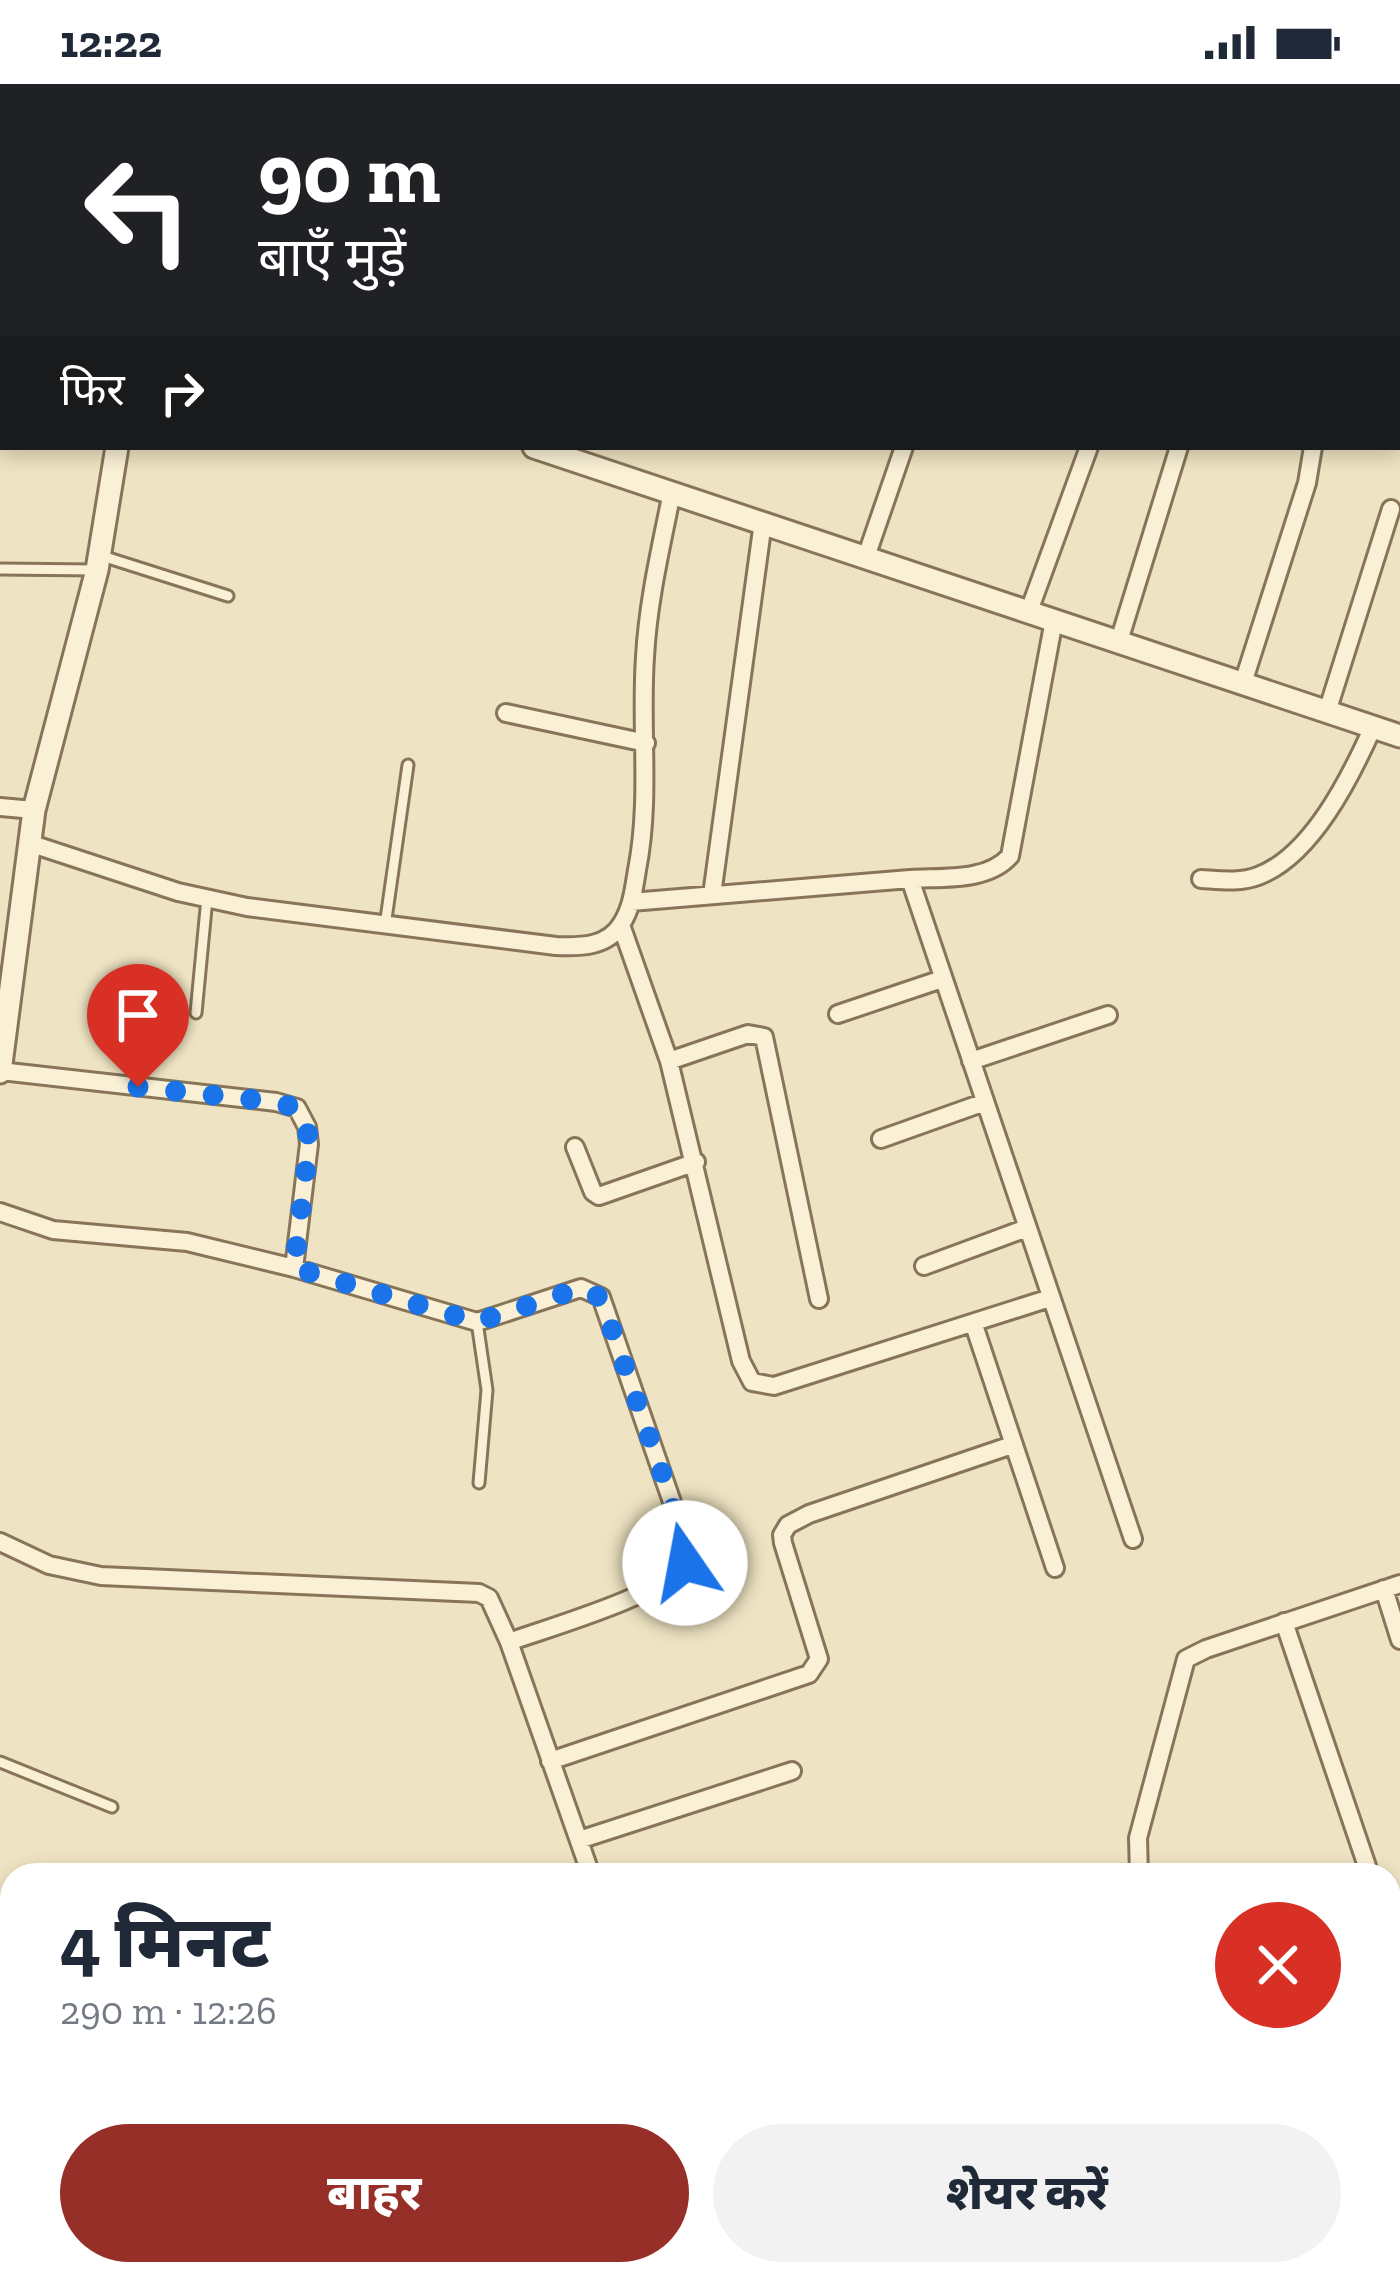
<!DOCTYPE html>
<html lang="hi">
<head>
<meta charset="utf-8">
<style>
	body { margin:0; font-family:"Zilla Slab","Noto Sans Devanagari",serif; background:#f2f2f3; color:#1f2937; height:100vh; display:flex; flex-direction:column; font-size:45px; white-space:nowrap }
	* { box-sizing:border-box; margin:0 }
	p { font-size:39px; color:#747a83 }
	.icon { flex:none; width:66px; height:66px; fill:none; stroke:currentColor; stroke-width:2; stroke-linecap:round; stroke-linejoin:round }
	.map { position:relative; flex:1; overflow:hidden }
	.drawer { position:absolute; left:0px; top:1779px; width:1401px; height:423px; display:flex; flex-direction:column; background:#fff; border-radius:36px 36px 0 0; box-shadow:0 6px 18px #0003 }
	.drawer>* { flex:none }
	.guide { position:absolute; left:0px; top:0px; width:1401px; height:366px; box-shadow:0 6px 18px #0003; background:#202124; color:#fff; overflow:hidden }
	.pin { position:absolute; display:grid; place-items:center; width:102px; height:102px; color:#fff; margin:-123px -51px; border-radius:50% 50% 50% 0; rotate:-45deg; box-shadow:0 0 12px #0007 }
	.pin .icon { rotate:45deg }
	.me { position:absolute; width:132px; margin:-66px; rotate:348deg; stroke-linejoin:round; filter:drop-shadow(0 0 9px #0008) }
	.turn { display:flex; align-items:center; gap:42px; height:252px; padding:0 60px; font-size:54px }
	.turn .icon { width:156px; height:156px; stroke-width:2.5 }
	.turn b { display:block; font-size:84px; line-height:102px }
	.then { display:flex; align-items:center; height:114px; padding:0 60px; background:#0003; gap:24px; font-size:45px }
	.round { display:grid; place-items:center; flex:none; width:126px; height:126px; border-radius:63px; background:#f2f2f3 }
	.summary { display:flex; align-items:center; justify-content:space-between; height:204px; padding:0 60px }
	h1 { font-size:72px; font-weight:800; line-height:90px }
	.action { display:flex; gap:24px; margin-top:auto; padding:24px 60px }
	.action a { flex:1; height:138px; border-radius:72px; background:#972f29; color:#fff; font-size:48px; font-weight:800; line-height:138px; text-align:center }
	.action a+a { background:#f2f2f3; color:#1f2937 }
	.status { display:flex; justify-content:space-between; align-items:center; height:84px; padding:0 60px; background:#fff; direction:ltr }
	.status svg { height:33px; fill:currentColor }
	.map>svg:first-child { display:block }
</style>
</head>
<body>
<div class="status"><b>12:22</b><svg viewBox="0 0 49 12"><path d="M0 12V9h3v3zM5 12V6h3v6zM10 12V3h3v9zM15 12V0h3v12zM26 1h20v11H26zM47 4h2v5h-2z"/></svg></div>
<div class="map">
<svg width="1400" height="2200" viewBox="0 0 1400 2200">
	<rect width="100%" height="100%" fill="#eee3c2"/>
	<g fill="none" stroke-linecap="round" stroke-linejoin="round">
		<defs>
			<path id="service" d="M 1398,67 L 1400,67
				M 102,472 L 228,512
				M 0,485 L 97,486
				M 385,842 L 408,681
				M 196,929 L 207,814
				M 477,1238 L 487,1306 L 479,1399
				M 0,1678 L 112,1723
				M 0,1850 L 12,1854"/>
			<path id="minor" d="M 668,0 L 674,3
				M 0,5 L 3,0
				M 1398,203 L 1400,203
				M 866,473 L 904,363
				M 1029,527 L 1089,363
				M 1054,536 L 1010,772 C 987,798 942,793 910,795 L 1133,1455
				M 1119,557 L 1179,363
				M 1243,599 L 1307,399 L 1313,363
				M 1327,628 L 1391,425
				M 506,629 L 646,659
				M 0,723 L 34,726
				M 29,759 L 178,808 L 247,823 L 556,862 C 581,863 608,863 622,839 C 632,823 634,804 637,786 C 651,714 640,645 645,573 C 648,517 661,463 672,408
				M 1201,795 C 1219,796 1240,799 1258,792 C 1312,772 1351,692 1373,643
				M 712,811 L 763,438
				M 631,818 L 910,795
				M 621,841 L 669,977 L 741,1277 L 752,1298 L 774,1302 L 1050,1214
				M 838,930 L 942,895
				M 669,977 L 748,950 L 764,953 L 819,1215
				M 971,977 L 1108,931
				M 0,987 L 276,1018 L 297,1024 L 307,1043 L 309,1060 L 294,1184
				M 881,1055 L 985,1018
				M 575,1063 L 593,1108 L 599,1112 L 696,1078
				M 0,1128 L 53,1146 L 187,1158 L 294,1184 L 477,1238 L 581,1204 L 601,1213 L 672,1418 L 685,1479 C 667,1510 547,1544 509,1558
				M 924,1182 L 1027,1144
				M 974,1241 L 1055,1484
				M 0,1458 L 49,1481 L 101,1492 L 479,1509 L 489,1514 L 509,1558 L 591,1791
				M 1384,1505 L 1400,1556
				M 1284,1538 L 1370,1791
				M 550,1677 L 809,1590 L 819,1575 L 783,1459 L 782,1451 L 788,1441 L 809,1430 L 1012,1361
				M 579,1756 L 792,1687
				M 1139,1791 L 1138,1754 L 1186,1575 L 1206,1565 L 1400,1500
				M 1389,1847 L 1396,1866
				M 661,2190 L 664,2200
				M 734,2190 L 737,2200
				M 388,2200 L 417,2190"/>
			<path id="tertiary" d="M 207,3 L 208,0
				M 0,116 L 3,117
				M 0,226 L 3,227
				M 534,363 L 1400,652
				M 0,988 L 34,726 L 97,486 L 117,363"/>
		</defs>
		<use href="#service" stroke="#887559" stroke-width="15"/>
		<use href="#minor" stroke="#887559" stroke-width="22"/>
		<use href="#tertiary" stroke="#887559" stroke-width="27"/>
		<path stroke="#887559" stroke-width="3" stroke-dasharray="9 6" stroke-linecap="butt" d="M 521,0 L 521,3"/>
		<use href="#service" stroke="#f9f0d5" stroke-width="9"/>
		<use href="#minor" stroke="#f9f0d5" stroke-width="16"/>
		<use href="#tertiary" stroke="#f9f0d5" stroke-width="21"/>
	</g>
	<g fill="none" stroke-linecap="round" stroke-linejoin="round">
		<path stroke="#1a73e8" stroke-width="21" stroke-dasharray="0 37.8" d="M 138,1003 L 276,1018 L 297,1024 L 307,1043 L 309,1060 L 294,1184 L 477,1238 L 581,1204 L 601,1214 L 672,1418 L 685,1479"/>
	</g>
</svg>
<div class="pin" style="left:138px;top:1003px;background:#d93025"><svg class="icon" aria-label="arrive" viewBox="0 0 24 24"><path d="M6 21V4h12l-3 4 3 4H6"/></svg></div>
<svg class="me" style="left:685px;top:1479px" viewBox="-20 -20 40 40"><circle r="19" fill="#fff"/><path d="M0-13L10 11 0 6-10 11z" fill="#1a73e8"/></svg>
<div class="guide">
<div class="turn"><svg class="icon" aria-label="left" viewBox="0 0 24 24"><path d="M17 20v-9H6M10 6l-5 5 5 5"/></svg><div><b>90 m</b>बाएँ मुड़ें</div></div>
<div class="then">फिर<svg class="icon" aria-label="right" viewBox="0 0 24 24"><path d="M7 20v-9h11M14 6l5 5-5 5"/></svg></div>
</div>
<section class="drawer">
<div class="summary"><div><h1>4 मिनट</h1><p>290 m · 12:26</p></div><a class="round" style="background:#d93025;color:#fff"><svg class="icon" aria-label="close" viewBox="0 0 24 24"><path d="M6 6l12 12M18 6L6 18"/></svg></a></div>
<div class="action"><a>बाहर</a><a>शेयर करें</a></div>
</section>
</div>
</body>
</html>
